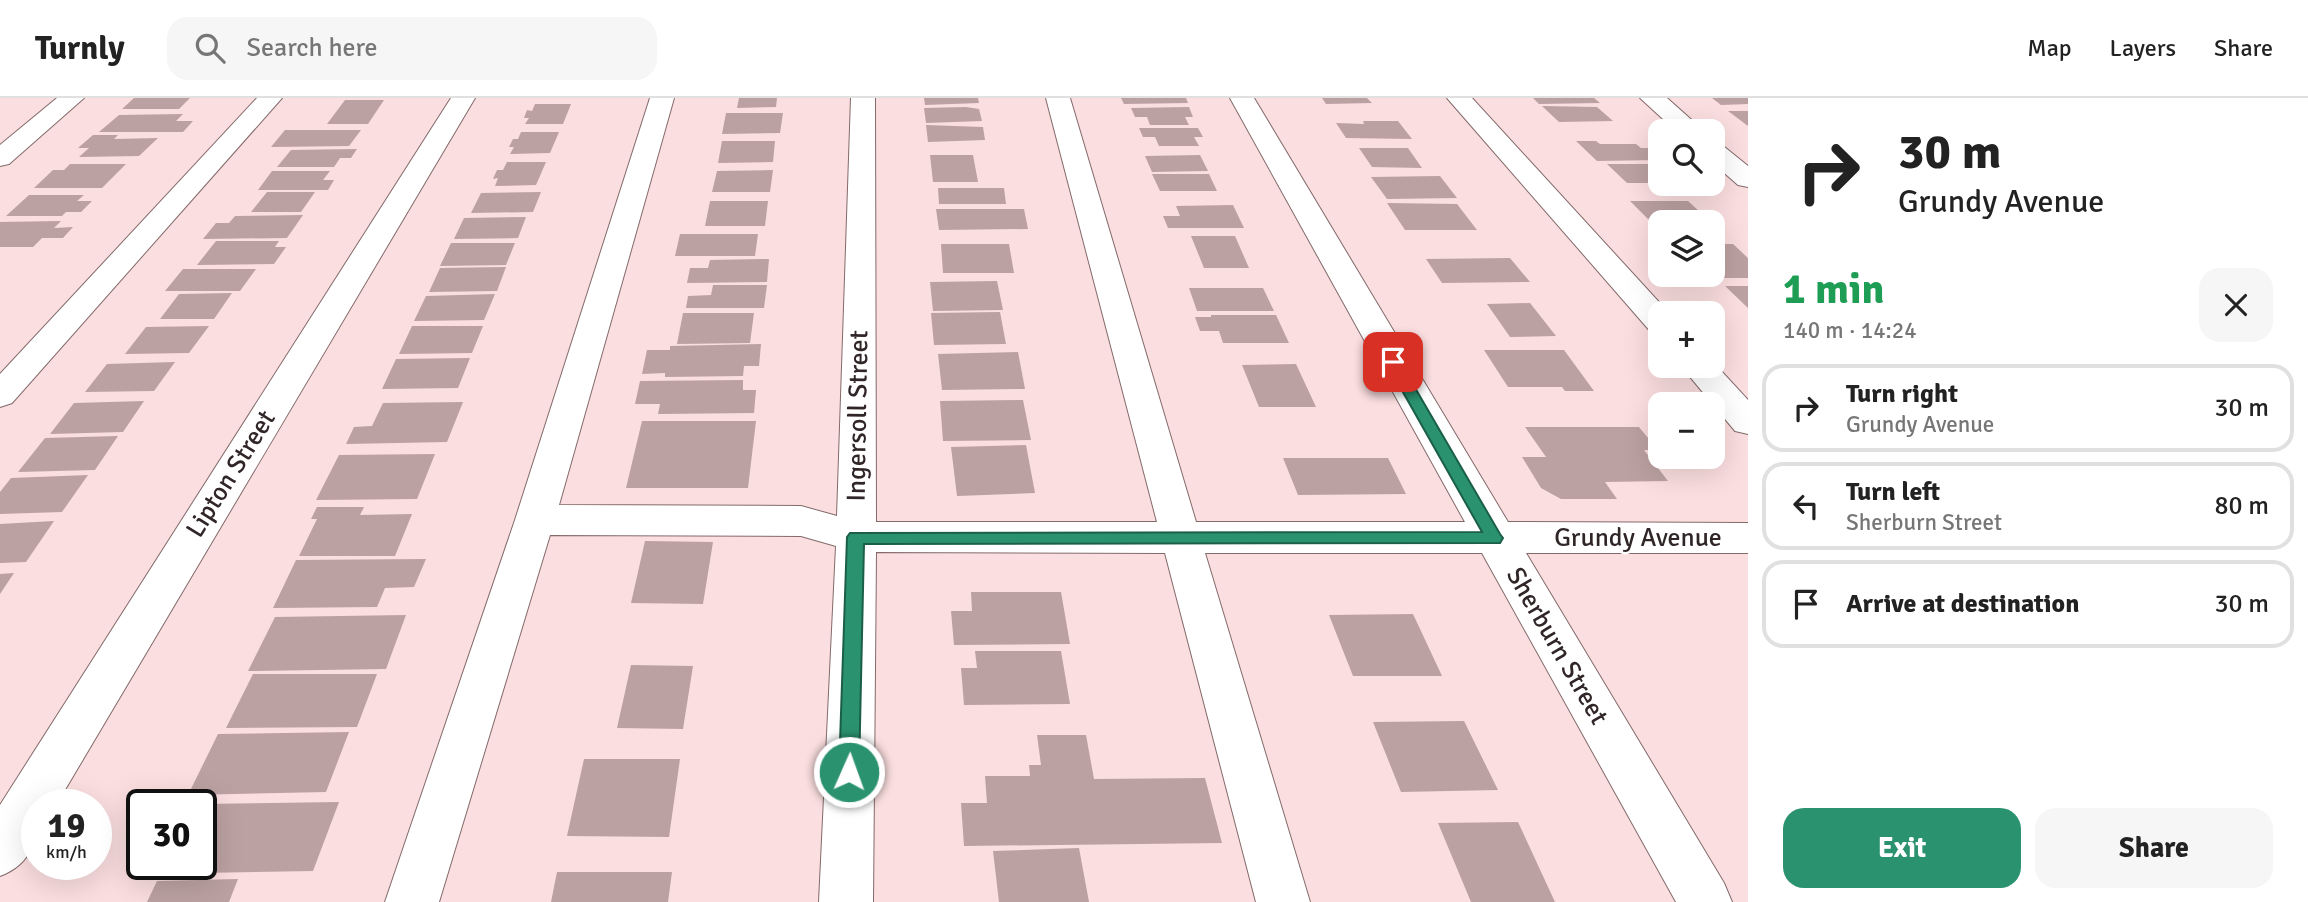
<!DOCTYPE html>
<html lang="en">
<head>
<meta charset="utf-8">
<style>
	body { margin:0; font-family:Signika,sans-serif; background:#f6f6f6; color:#222; height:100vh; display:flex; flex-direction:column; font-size:26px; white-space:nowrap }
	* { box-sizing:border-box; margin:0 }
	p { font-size:23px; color:#767676 }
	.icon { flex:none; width:38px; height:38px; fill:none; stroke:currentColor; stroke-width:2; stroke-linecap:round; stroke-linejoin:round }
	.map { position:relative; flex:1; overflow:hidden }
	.details { display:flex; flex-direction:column; background:#fff; width:560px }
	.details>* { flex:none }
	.top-card { background:#fff; color:#222; overflow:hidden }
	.controls { position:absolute; left:1648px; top:21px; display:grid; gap:14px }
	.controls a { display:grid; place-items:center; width:77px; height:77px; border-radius:14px; background:#fff; box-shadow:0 7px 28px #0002; font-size:35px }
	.speed { position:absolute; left:21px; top:691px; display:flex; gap:14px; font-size:35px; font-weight:700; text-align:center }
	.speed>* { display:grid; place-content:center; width:91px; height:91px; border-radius:50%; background:#fff; box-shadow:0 7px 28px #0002; line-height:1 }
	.speed small { font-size:18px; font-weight:400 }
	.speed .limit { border:4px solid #111; border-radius:10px; background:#fff; color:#111 }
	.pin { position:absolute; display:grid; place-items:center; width:60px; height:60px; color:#fff; margin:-30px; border-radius:14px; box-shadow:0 4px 10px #0006 }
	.me { position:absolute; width:77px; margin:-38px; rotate:2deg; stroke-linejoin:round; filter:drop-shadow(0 0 5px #0008) }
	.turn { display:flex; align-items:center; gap:24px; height:147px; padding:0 35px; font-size:32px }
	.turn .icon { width:91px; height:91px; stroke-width:2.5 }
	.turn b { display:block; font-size:49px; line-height:60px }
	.round { display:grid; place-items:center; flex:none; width:74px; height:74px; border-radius:21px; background:#f6f6f6 }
	.head { display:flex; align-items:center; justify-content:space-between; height:119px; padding:0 35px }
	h1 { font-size:42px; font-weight:700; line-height:52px; color:#1e9e55 }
	.primary-button { display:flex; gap:14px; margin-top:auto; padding:14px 35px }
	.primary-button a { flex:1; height:80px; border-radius:21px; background:#2a926f; color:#fff; font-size:28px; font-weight:700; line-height:80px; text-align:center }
	.primary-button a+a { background:#f6f6f6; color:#222 }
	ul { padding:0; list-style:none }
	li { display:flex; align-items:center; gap:21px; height:88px; margin:0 14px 10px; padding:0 21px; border:4px solid #e0e0e0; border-radius:21px }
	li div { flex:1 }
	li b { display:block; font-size:26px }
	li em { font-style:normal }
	header { display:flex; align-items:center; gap:42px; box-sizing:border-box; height:98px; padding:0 35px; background:#fff; border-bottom:2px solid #e0e0e0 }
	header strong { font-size:33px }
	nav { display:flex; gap:38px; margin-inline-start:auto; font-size:24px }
	.search { width:490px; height:63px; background:#f6f6f6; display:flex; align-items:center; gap:18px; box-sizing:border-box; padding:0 24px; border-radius:21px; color:#767676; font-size:26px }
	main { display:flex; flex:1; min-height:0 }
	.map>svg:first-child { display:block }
</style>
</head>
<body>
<header>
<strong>Turnly</strong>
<div class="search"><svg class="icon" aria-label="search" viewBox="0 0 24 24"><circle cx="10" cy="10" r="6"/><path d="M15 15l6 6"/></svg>Search here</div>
<nav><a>Map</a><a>Layers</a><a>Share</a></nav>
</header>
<main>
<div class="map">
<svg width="1748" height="804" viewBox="0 0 1748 804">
	<rect width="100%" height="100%" fill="#fbdedf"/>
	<path fill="#bca1a2" d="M 134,0 L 190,0 L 179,11 L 122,11 Z
		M 739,0 L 777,0 L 776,9 L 737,10 Z
		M 924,0 L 978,0 L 979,5 L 925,7 Z
		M 1121,0 L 1186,0 L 1188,5 L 1124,6 Z
		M 1322,0 L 1367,0 L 1372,5 L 1326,6 Z
		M 1533,0 L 1594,0 L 1600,5 L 1539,6 Z
		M 1712,0 L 1748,0 L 1748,6 L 1721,7 Z
		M 345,2 L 384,2 L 368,26 L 327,26 Z
		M 535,6 L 571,6 L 563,26 L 525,26 L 529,20 L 524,20 L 527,12 L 532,13 Z
		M 1542,8 L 1597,9 L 1613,23 L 1559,24 Z
		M 966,9 L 979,11 L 982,23 L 926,25 L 924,10 Z
		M 1189,9 L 1193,19 L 1185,19 L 1189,27 L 1150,27 L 1147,19 L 1135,19 L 1131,10 Z
		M 1728,13 L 1748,13 L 1748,28 Z
		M 726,15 L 783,15 L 780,35 L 722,36 Z
		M 183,16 L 176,23 L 193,23 L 183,34 L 99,34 L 119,17 Z
		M 1363,23 L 1398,23 L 1412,41 L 1346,40 L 1336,25 L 1364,26 Z
		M 926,27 L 983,29 L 985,42 L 928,44 Z
		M 1139,30 L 1198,30 L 1203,39 L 1194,39 L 1199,48 L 1159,48 L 1155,39 L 1143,39 Z
		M 285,32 L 361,32 L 349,48 L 271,49 Z
		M 521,34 L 559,34 L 550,55 L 510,56 L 514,49 L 509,49 L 513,41 L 518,41 Z
		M 93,37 L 118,37 L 114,41 L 158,40 L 139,58 L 79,59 L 89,50 L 78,50 Z
		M 722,43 L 775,43 L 773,64 L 718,65 Z
		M 1576,43 L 1596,43 L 1600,46 L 1636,46 L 1641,50 L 1649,50 L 1661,62 L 1597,63 Z
		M 1359,50 L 1408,50 L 1422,70 L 1372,69 Z
		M 357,51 L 351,60 L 340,60 L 334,69 L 277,69 L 291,52 Z
		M 930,57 L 973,57 L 978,84 L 933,84 Z
		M 1200,57 L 1208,73 L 1152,74 L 1145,58 Z
		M 507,64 L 546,64 L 536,87 L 495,88 L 498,80 L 493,81 L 497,72 L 503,72 Z
		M 70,66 L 126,66 L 102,90 L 34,90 L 53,72 L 64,72 Z
		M 1607,66 L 1658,66 L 1661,69 L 1661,85 L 1627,85 Z
		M 773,72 L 770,94 L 712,94 L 717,73 Z
		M 272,73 L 330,73 L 323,82 L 334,82 L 328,92 L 258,92 Z
		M 1152,76 L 1209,76 L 1217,93 L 1160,93 Z
		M 1440,78 L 1457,100 L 1387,101 L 1371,79 Z
		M 938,90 L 1004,90 L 1006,106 L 939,106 Z
		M 267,94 L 315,94 L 301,114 L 251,114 Z
		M 541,94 L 533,114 L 471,115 L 481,95 Z
		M 29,97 L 84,97 L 77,103 L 92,103 L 81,114 L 66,114 L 62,118 L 6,118 Z
		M 710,103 L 768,103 L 765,128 L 705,128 Z
		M 1630,103 L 1688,103 L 1711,124 L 1661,124 L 1661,127 L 1654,127 Z
		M 1387,105 L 1457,106 L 1477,132 L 1405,132 Z
		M 1233,107 L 1244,130 L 1168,130 L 1163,118 L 1180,118 L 1176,108 Z
		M 936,111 L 1024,111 L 1028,131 L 939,132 Z
		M 303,117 L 287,140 L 203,141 L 216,125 L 229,125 L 235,118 Z
		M 526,119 L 518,140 L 454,141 L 464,120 Z
		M 61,123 L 54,130 L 73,129 L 63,140 L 42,140 L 33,149 L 0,149 L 0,124 Z
		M 680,136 L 758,136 L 755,158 L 675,158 Z
		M 1191,138 L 1235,138 L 1249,170 L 1204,170 Z
		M 216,143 L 279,143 L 275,149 L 286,149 L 274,166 L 197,167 Z
		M 451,145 L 515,145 L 506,167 L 440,168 Z
		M 941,146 L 1009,146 L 1014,175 L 943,175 Z
		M 1713,146 L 1733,146 L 1748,160 L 1748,180 L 1720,180 L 1713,173 Z
		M 1510,160 L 1530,184 L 1442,185 L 1426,161 Z
		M 769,161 L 767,184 L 687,185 L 690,170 L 708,170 L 710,162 Z
		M 506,169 L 497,193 L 429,194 L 440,170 Z
		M 183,171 L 256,171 L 240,193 L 165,193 Z
		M 997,183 L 1003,212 L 933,213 L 930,184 Z
		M 713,187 L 767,187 L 764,210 L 686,210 L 688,198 L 711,197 Z
		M 1725,188 L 1748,188 L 1748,210 Z
		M 1189,190 L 1263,190 L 1274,213 L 1197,213 Z
		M 232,195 L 214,221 L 160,221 L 179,196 Z
		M 495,196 L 484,222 L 414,223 L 426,198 Z
		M 1530,205 L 1556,238 L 1510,239 L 1487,206 Z
		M 1000,214 L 1006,246 L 934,247 L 931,215 Z
		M 683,215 L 754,215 L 750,245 L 677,246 Z
		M 1211,217 L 1276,217 L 1289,245 L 1223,245 L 1219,233 L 1200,233 L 1195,219 L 1211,219 Z
		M 209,228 L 189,255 L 125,256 L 146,229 Z
		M 412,228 L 483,228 L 472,255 L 399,256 Z
		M 761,246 L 759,268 L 744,268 L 743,278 L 665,279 L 665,275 L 642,276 L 647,252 L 670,252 L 670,248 Z
		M 1484,252 L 1564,252 L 1594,293 L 1565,293 L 1562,289 L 1508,289 Z
		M 1018,254 L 1025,291 L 942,292 L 938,256 Z
		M 470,260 L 458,290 L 382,291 L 396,261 Z
		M 175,264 L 154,293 L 85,294 L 107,266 Z
		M 1296,266 L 1316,309 L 1259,309 L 1242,267 Z
		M 743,282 L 743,292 L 756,292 L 754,315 L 658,316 L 660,306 L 635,306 L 640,283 Z
		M 1023,302 L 1031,342 L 943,343 L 940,303 Z
		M 144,303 L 123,334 L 50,336 L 74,305 Z
		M 463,304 L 447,344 L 346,346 L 354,329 L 372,328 L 383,305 Z
		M 642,323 L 756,323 L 748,390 L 626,390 Z
		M 1525,329 L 1639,329 L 1658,352 L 1644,352 L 1668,383 L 1605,384 L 1617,401 L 1561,401 L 1541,390 L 1522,359 L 1546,359 Z
		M 118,338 L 95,372 L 18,374 L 45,340 Z
		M 1026,347 L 1035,395 L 957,398 L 951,349 Z
		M 435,356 L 417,401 L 316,402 L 339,357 Z
		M 1283,360 L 1388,360 L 1406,396 L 1298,397 Z
		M 88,377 L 62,414 L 0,416 L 0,394 L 11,380 Z
		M 317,409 L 364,409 L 360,417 L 412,416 L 395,458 L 299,458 L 317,421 L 311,421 Z
		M 54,423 L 26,464 L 0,465 L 0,426 Z
		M 645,443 L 713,444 L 703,506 L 631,505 Z
		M 426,461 L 414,489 L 385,490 L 377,509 L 273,510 L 296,462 Z
		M 14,475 L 0,496 L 0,476 Z
		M 971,494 L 1061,494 L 1070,546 L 954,547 L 951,513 L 972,513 Z
		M 1413,516 L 1442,578 L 1353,578 L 1329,517 Z
		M 406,517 L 386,571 L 248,573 L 275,519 Z
		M 975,553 L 1061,553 L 1070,606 L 964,607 L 961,570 L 977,570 Z
		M 631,567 L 693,568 L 683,631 L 617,630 Z
		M 253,576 L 377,576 L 357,629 L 226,630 Z
		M 1464,623 L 1498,692 L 1401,694 L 1373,624 Z
		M 349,634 L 326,694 L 188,697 L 218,636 Z
		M 1037,637 L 1086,637 L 1094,681 L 1205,680 L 1222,745 L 964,748 L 961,705 L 987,705 L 985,678 L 1030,678 L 1029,667 L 1041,667 Z
		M 584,661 L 680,661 L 669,739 L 567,738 Z
		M 339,704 L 313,773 L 143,776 L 148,766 L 201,766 L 201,706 Z
		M 1518,724 L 1555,804 L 1471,804 L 1438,725 Z
		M 1079,750 L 1089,804 L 999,804 L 993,753 Z
		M 557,774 L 672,774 L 668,804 L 551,804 Z
		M 238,781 L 229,804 L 147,804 L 157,783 Z"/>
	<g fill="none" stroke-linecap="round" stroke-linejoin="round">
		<defs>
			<path id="minor" d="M 57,0 L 84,0 L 9,66 L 0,68 L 0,47 Z
				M 257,0 L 282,0 L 12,305 L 0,309 L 0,276 Z
				M 451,0 L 475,0 L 56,707 L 37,707 C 37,740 34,765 0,778 L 0,707 Z
				M 650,0 L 674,0 L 559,407 L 801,408 L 837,418 L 851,0 L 875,0 L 876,424 L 1157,424 L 1046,0 L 1070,0 L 1196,424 L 1465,424 L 1230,0 L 1254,0 L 1508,424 L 1748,425 L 1748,455 L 1526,455 L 1724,785 L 1732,804 L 1676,804 L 1482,455 L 1205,455 L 1310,804 L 1256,804 L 1165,455 L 876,454 L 873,804 L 819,804 L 836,448 L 801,438 L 550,437 L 439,804 L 385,804 L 515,422 Z
				M 1447,0 L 1472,0 L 1669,215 L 1661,215 L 1661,236 L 1650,233 Z
				M 1640,0 L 1667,0 L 1704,33 L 1676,33 Z
				M 1713,44 L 1722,47 L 1748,68 L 1748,89 L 1738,87 L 1713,65 Z
				M 1713,264 L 1748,302 L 1748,336 L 1735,333 L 1681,268 L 1713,268 Z"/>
		</defs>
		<use href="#minor" stroke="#836a6b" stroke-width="2"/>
		<use href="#minor" fill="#fff" fill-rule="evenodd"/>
	</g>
	<path fill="#2a926f" stroke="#1b5f48" stroke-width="2" d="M 1393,260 L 1400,264 L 1500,436 L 1503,440 L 1500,445 L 864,446 L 859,674 L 856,680 L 849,683 L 842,680 L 839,674 L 847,439 L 850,435 L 1482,434 L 1386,264 Z"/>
	<g text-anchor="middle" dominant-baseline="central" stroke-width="5" stroke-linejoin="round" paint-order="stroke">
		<g font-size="26" fill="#312627" stroke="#fff">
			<text transform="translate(858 318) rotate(-89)">Ingersoll Street</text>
			<text transform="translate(231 376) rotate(-58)">Lipton Street</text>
			<text x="1638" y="440">Grundy Avenue</text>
			<text transform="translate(1557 548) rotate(60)">Sherburn Street</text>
		</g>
	</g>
</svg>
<div class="controls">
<a><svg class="icon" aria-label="search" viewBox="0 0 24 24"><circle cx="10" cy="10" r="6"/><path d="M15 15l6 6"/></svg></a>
<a><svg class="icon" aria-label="layers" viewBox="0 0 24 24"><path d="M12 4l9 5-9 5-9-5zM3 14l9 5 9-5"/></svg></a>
<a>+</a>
<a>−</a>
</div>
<div class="speed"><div>19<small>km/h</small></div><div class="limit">30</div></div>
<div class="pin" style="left:1393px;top:264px;background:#d93025"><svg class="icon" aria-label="arrive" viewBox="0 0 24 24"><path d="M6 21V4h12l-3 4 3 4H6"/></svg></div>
<svg class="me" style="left:849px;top:674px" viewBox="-20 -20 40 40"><circle r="17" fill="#2a926f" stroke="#fff" stroke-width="3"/><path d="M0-11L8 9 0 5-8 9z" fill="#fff"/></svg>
</div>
<section class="details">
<div class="top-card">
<div class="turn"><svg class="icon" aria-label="right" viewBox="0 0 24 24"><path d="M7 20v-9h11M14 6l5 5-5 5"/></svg><div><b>30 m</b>Grundy Avenue</div></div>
</div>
<div class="head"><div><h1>1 min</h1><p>140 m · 14:24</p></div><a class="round"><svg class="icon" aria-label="close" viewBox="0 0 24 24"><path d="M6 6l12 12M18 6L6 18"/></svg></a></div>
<ul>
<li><svg class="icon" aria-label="right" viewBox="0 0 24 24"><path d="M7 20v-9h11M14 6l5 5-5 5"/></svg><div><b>Turn right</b><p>Grundy Avenue</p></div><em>30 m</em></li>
<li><svg class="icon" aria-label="left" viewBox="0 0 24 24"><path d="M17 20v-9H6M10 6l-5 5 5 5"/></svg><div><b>Turn left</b><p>Sherburn Street</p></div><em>80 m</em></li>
<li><svg class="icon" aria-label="arrive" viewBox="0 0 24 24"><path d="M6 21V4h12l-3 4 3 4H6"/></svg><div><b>Arrive at destination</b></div><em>30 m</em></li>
</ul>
<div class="primary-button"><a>Exit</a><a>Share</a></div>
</section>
</main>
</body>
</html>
